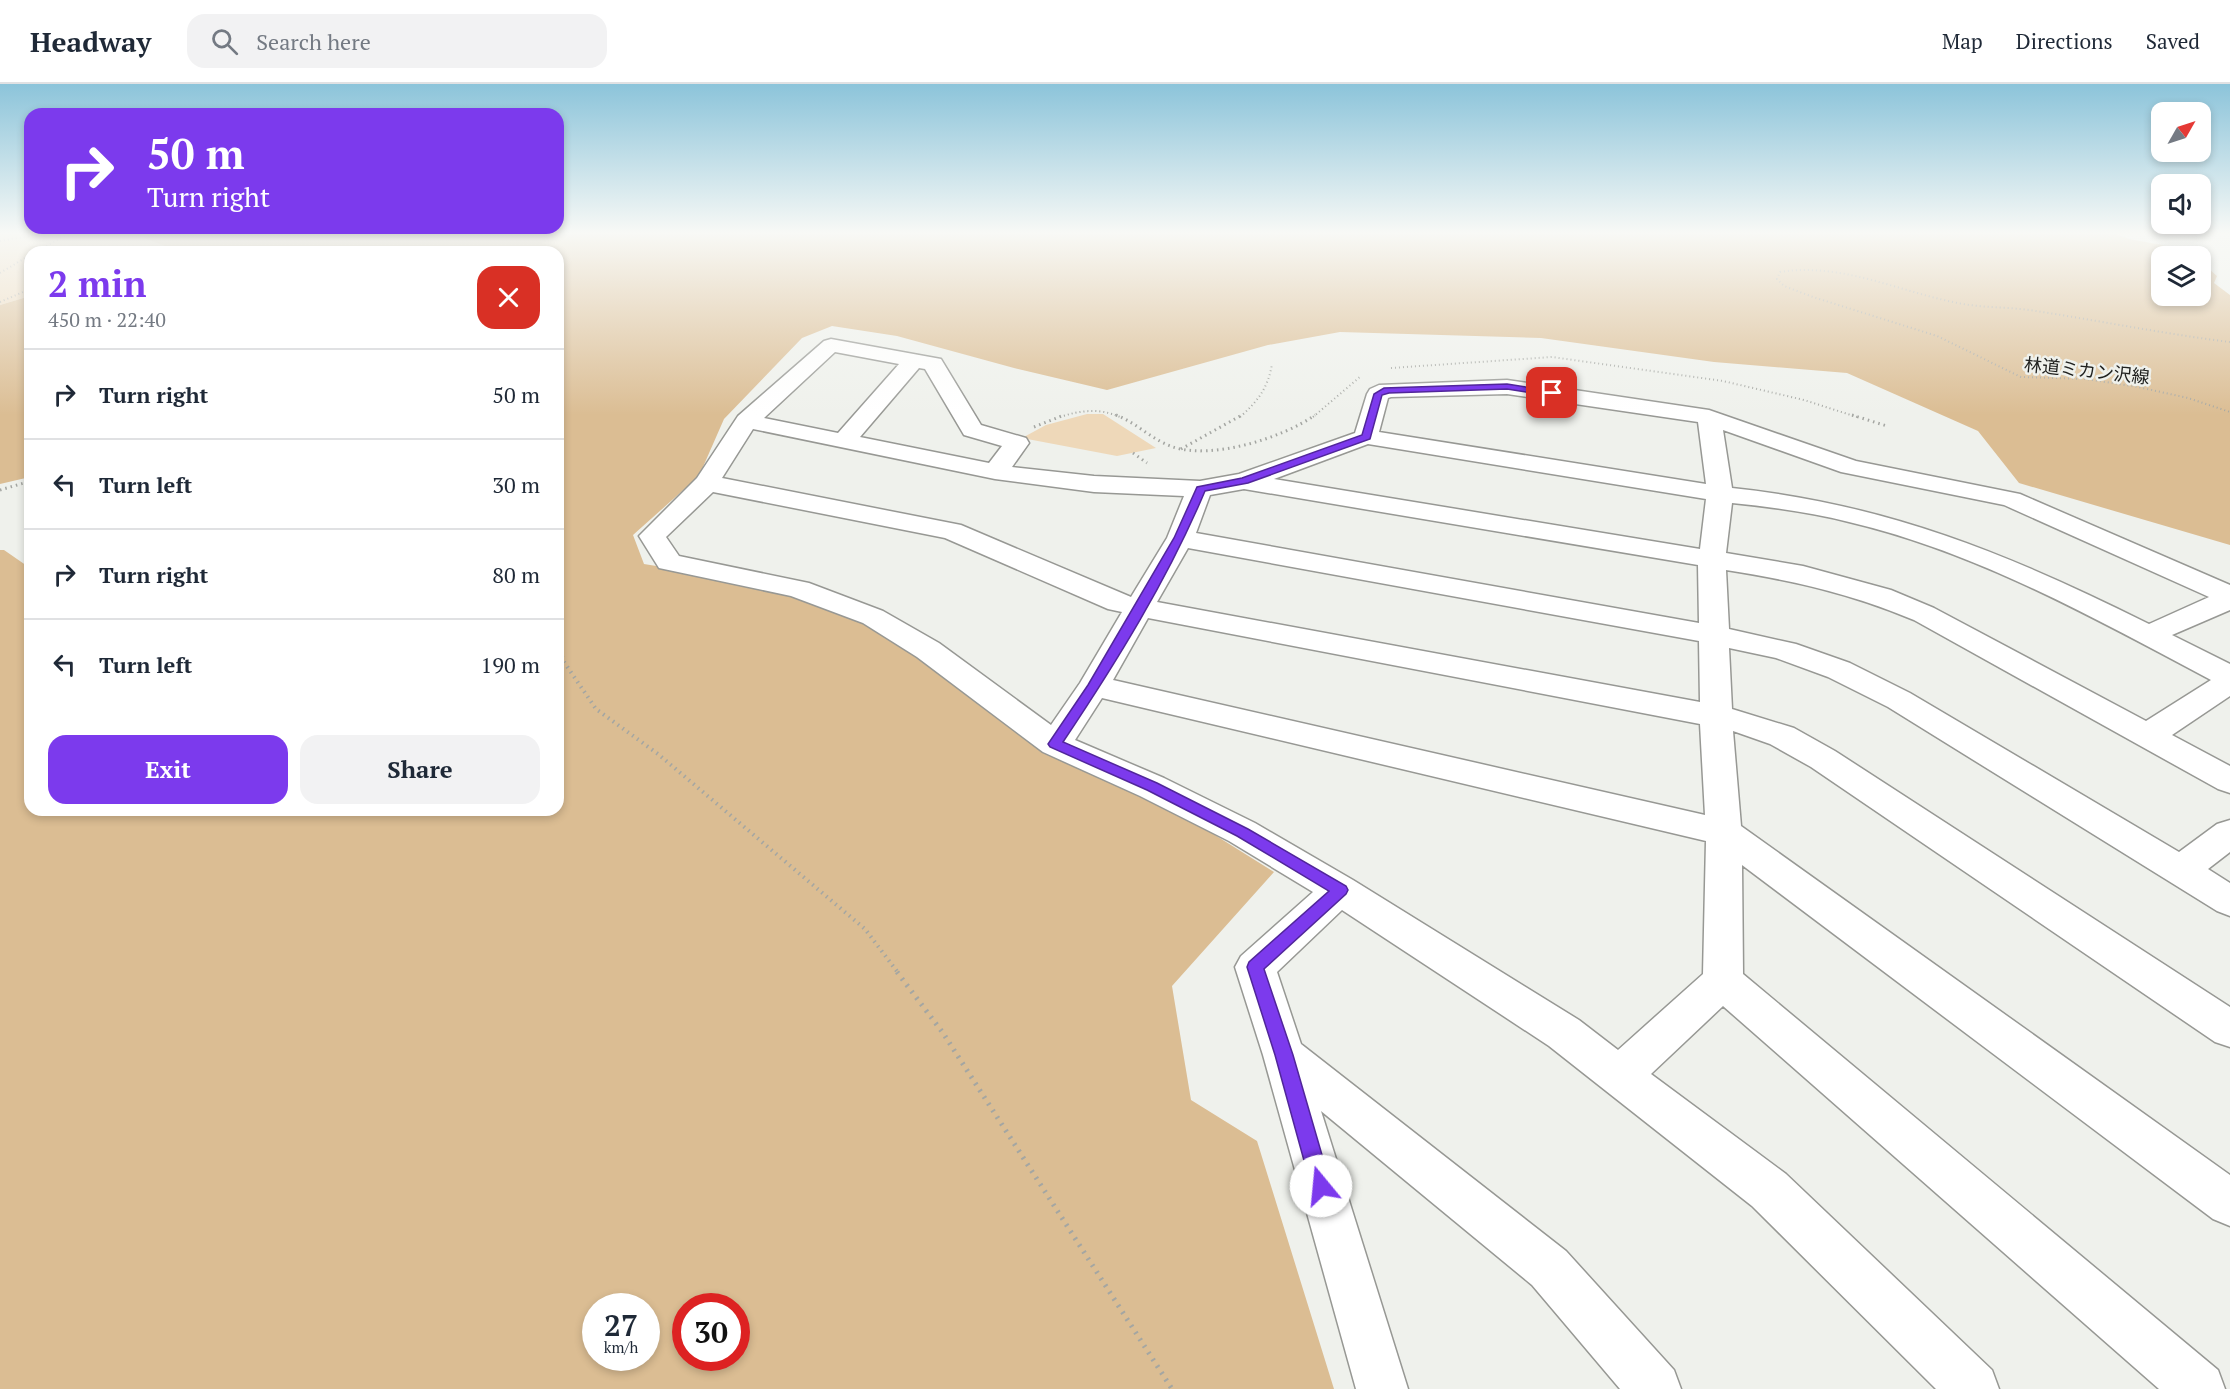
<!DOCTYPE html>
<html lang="en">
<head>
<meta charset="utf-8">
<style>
	body { margin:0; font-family:"PT Serif","Noto Sans JP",serif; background:#f2f2f3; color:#1f2937; height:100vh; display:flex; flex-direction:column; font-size:22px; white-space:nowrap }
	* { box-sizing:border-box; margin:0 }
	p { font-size:20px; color:#747a83 }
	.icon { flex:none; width:33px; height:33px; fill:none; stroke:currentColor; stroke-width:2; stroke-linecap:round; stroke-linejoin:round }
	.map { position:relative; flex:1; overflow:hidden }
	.panel { position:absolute; left:24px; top:162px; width:540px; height:570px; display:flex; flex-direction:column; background:#fff; border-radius:18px; box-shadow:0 3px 9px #0003 }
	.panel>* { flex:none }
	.banner { position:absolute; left:24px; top:24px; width:540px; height:126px; border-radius:18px; box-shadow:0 3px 9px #0003; background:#7c3aed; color:#fff; overflow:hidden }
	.needle { width:39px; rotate:51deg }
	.controls { position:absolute; left:2151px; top:18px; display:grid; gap:12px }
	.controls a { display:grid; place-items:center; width:60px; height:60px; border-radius:12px; background:#fff; box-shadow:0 3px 9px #0003; font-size:30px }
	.speed { position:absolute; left:582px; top:1209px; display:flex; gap:12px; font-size:30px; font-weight:700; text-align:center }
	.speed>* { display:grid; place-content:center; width:78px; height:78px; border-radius:50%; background:#fff; box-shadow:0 3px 9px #0003; line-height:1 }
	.speed small { font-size:15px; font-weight:400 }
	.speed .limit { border:9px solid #d22; background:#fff; color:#111 }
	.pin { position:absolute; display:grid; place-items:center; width:51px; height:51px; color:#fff; margin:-26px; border-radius:12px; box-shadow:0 3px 9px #0006 }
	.me { position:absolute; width:66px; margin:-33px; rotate:343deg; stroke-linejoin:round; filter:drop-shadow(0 0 4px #0008) }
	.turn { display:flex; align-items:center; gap:21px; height:126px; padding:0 24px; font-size:27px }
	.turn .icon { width:78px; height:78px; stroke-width:2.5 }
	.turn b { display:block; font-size:42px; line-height:51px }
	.round { display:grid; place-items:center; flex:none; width:63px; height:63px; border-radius:18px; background:#f2f2f3 }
	.head { display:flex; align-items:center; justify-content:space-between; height:102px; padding:0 24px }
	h1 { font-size:36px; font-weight:700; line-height:45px; color:#7c3aed }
	.button { display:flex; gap:12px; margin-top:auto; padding:12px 24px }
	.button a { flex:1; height:69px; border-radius:18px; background:#7c3aed; color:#fff; font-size:24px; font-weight:700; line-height:69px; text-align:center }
	.button a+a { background:#f2f2f3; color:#1f2937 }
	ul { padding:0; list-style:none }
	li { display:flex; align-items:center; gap:18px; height:90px; padding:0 24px; border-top:2px solid #e0e1e3 }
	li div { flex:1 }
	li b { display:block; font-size:22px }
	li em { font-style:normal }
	header { display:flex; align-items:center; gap:36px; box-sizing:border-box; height:84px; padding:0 30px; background:#fff; border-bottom:2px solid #e0e1e3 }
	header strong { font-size:28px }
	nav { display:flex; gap:33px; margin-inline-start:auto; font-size:21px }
	.search { width:420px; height:54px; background:#f2f2f3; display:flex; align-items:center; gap:15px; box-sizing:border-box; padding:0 21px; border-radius:18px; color:#747a83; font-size:22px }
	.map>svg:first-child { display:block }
</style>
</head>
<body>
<header>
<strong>Headway</strong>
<div class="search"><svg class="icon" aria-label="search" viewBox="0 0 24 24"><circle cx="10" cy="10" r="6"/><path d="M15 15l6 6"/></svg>Search here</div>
<nav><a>Map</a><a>Directions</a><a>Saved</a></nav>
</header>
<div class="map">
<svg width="2230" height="1305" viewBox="0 0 2230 1305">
	<rect width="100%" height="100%" fill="#eff1ec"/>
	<path fill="#eed8b9" d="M 0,149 L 153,149 L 145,154 L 180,168 L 190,168 L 30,168 L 30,212 L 0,221 Z
		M 1087,330 L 1103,330 L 1156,364 L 1117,372 L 1022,354 L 1046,341 Z"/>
	<path fill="#dbbd93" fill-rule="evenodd" d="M 153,149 L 2113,149 L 2129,155 L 2162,161 L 2192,172 L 2162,172 L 2162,212 L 2200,212 L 2201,178 L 2217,192 L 2214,199 L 2230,211 L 2230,461 L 2019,399 L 1978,347 L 1847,289 L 1714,278 L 1541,254 L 1340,248 L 1268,261 L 1107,306 L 1014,284 L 897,252 L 832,242 L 802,254 L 724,335 L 699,392 L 633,451 L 644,480 L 789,504 L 853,530 L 908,564 L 1035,662 L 1127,696 L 1274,788 L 1172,902 L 1191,1016 L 1257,1057 L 1334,1305 L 0,1305 L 0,466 L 4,466 L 30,484 L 30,726 L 558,726 L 558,168 L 180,168 L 144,154 ZM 596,1222 L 646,1222 L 646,1274 L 596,1274 ZM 686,1222 L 736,1222 L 736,1274 L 686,1274 Z
		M 30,212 L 30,393 L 0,400 L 0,221 Z"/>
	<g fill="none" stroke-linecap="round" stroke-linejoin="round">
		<defs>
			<path id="minor" d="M 831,255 L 941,275 L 981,341 L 1026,354 L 1029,359 L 1012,383 L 1094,392 L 1200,397 L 1239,390 L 1355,349 L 1367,310 L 1370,305 L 1379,301 L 1507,296 L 1709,326 L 1856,377 L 2020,410 L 2230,501 L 2230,526 L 2172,551 L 2230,580 L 2230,612 L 2172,651 L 2230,682 L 2230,709 L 2218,705 L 1914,536 C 1849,509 1795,497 1726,486 L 1729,545 L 1796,560 L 1850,579 L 1910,609 L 2179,768 L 2217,740 L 2230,736 L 2230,768 L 2208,785 L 2230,799 L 2230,832 L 2217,827 L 1888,623 L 1828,593 L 1776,574 L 1729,564 L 1732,625 L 1794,644 L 1835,667 L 2230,923 L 2230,963 L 2215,958 L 1811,683 L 1770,660 L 1733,647 L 1741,742 L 2230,1091 L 2230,1142 L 2213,1135 L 1742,781 L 1743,890 L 2218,1286 L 2225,1305 L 2159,1305 L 1723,922 L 1651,990 L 1786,1090 L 1992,1286 L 1999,1305 L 1936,1305 L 1752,1122 L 1549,962 L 1342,826 L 1277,888 L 1301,960 L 1566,1167 L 1674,1286 L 1681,1305 L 1620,1305 L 1532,1201 L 1321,1027 L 1408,1305 L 1356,1305 L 1263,971 L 1235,883 L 1241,872 L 1313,808 L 1229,757 L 1140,712 L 1043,668 L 917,573 L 863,539 L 791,512 L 659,484 L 639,452 L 697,394 L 738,332 L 824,257 ZM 835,268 L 899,280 L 838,349 L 764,334 ZM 919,284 L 925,285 L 964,351 L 1002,362 L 989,379 L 860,353 ZM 1507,310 L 1698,338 L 1706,400 L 1379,348 L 1388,314 L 1391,313 ZM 753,345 L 995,395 L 1094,408 L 1184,412 L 1167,454 L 1131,513 L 961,441 L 722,394 ZM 1723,346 L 1841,388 L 2004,421 L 2209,513 L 2149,540 C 2011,471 1887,420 1732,404 ZM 1368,360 L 1706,415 L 1700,465 L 1274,395 ZM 1244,405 L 1698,481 L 1699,539 L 1196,449 L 1210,411 ZM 713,408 L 945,454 L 1108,525 L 1122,528 L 1080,599 L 1051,641 L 939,559 L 883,527 L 809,499 L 679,472 L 666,453 ZM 1732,419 C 1771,423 1810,428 1849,438 C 1977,468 2096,535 2211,596 L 2146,637 L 1934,524 L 1891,506 L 1803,482 L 1726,469 ZM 1188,464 L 1699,557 L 1700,618 L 1157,518 ZM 1148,534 L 1700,640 L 1705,731 L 1113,596 ZM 1102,614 L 1706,757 L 1703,890 L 1618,966 L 1579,936 L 1353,796 L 1255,739 L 1164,694 L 1075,656 Z"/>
		</defs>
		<use href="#minor" stroke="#979894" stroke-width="3"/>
		<path stroke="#a4a6a2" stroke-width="2" stroke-dasharray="1 3" stroke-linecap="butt" d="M 0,157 L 48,149
			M 36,168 L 69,149
			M 0,189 L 30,171
			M 0,218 L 30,205
			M 2230,258 C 2165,250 2101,237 2036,227 C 2012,223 1987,224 1963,220 C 1901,209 1844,178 1780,188 L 1777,195 L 1784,202 L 1813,213 L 1937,252 L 2021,293 L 2086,295 L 2138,303 L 2188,314 L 2230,328
			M 1391,284 L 1552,273 L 1723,297 L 1804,316 L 1857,333
			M 1060,333 C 1081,326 1100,324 1120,333
			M 1240,333 C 1258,317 1268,304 1272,280
			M 1313,333 L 1361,292"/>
		<path stroke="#a4a6a2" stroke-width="3" stroke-dasharray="1.5 4" stroke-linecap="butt" d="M 1116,331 C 1137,339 1152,356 1173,363 C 1212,376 1283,354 1315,331
			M 1852,331 L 1887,342
			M 1034,343 L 1064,331
			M 1181,365 L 1242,331
			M 1133,369 L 1147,379
			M 0,406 L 24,399
			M 558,554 L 563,573"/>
		<path stroke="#a4a6a2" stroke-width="4" stroke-dasharray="1.5 4.5" stroke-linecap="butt" d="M 562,572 L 564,578 L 596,625 L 658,670 L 865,845 L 899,890"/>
		<path stroke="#a4a6a2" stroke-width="5" stroke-dasharray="2 6" stroke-linecap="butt" d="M 897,888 L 943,949 L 1172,1305"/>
		<use href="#minor" fill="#fff" fill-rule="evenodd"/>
	</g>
	<linearGradient id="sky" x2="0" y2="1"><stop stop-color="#8cc4da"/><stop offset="0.45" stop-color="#f8f9f6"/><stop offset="1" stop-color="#f8f9f6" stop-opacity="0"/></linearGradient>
	<rect width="2230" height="331" fill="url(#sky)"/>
	<path fill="#7c3aed" stroke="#51269a" stroke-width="1.5" d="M 1507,300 L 1552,307 L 1557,309 L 1552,312 L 1507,305 L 1389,309 L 1382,311 L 1370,355 L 1248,399 L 1205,407 C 1168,495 1116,579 1063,658 L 1157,699 L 1248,745 L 1346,802 L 1348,806 L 1346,810 L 1264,885 L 1293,971 L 1331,1102 L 1328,1108 L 1321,1111 L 1314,1108 L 1311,1102 L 1275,971 L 1247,883 L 1249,878 L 1329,807 L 1237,752 L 1147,706 L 1050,663 L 1048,660 L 1088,601 L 1174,454 L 1197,403 L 1242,394 L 1362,351 L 1374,310 L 1384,304 Z"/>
	<g text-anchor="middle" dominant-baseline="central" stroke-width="5" stroke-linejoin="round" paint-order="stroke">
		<g font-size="18" fill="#212220" stroke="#eff1ec">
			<text transform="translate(2087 286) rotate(6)">林道ミカン沢線</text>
		</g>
	</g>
</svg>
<div class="controls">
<a><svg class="needle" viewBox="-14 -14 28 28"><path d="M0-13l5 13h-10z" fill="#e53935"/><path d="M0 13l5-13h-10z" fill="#747a83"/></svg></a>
<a><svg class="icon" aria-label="sound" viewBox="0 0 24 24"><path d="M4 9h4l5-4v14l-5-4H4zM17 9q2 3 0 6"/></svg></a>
<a><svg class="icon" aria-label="layers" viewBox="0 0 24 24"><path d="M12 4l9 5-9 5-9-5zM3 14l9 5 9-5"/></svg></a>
</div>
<div class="speed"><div>27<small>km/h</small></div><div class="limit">30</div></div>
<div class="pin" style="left:1552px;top:309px;background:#d93025"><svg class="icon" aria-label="arrive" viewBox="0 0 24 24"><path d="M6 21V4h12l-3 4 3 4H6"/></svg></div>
<svg class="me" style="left:1321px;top:1102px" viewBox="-20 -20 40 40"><circle r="19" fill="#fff"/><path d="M0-13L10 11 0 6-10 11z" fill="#7c3aed"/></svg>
<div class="banner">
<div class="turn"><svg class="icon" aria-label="right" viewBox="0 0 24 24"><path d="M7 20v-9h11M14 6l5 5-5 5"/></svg><div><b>50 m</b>Turn right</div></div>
</div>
<section class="panel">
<div class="head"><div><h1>2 min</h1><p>450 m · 22:40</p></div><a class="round" style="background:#d93025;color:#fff"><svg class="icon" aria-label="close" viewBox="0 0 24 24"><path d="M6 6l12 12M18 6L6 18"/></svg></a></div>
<ul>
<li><svg class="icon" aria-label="right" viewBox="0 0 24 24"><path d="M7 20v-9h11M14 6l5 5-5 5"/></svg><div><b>Turn right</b></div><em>50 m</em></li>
<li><svg class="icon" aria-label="left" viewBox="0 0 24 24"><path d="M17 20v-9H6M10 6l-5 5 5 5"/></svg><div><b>Turn left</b></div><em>30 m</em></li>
<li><svg class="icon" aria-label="right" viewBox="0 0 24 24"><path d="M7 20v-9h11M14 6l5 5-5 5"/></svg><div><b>Turn right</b></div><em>80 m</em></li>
<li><svg class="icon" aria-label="left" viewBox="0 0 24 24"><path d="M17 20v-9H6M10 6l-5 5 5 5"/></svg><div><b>Turn left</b></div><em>190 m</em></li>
</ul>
<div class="button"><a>Exit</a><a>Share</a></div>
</section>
</div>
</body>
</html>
